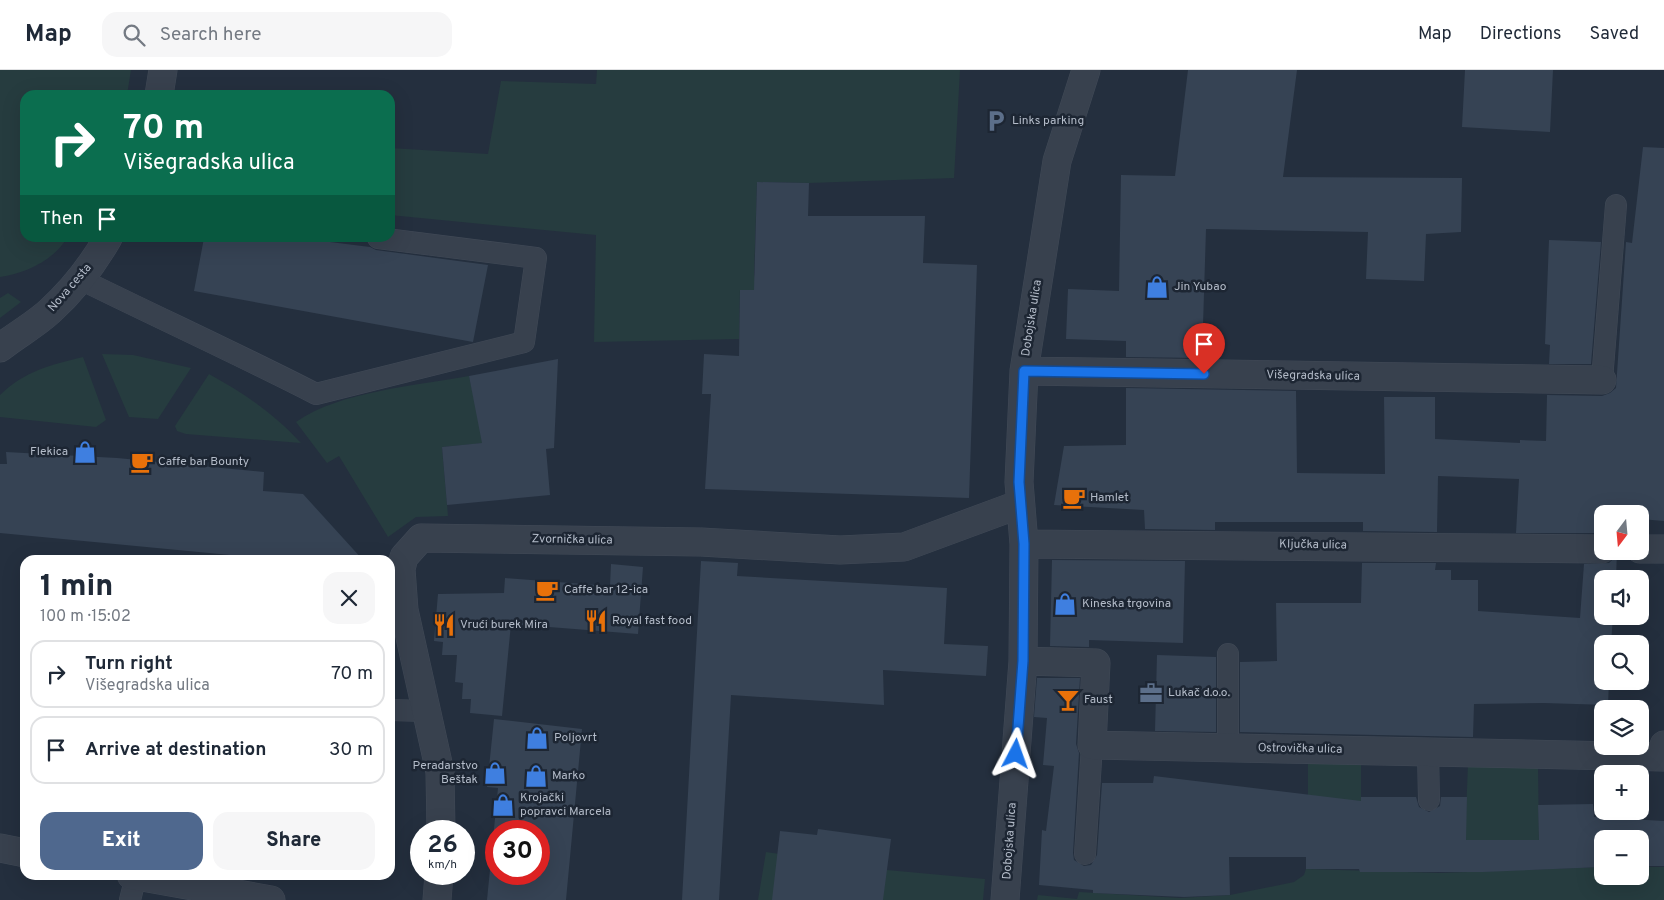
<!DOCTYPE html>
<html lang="en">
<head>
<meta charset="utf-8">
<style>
	body { margin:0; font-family:Overpass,sans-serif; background:#f6f6f7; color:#1f2937; height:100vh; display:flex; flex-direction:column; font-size:19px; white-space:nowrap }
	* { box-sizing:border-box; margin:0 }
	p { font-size:16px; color:#747a83 }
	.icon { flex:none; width:28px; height:28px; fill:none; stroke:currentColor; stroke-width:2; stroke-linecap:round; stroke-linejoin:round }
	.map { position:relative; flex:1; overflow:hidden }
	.side { position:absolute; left:20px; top:485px; width:375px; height:325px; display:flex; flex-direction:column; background:#fff; border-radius:15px; box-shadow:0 5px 20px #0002 }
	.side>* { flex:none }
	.banner { position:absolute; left:20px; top:20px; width:375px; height:152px; border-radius:15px; box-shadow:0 5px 20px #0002; background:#0b6e4f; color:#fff; overflow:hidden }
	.needle { width:32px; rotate:196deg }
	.fabs { position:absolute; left:1594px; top:435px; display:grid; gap:10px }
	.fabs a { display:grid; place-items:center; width:55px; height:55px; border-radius:10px; background:#fff; box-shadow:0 5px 20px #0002; font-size:25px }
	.speed { position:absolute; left:410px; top:750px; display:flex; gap:10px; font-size:25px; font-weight:700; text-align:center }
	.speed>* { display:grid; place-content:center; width:65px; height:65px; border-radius:50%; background:#fff; box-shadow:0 5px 20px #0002; line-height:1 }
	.speed small { font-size:12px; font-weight:400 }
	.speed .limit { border:8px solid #d22; background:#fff; color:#111 }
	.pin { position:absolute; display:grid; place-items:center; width:42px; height:42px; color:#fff; margin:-51px -21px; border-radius:50% 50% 50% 0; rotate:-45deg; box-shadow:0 0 5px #0007 }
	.pin .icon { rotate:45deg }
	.me { position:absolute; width:55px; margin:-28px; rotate:4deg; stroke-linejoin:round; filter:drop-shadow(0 0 4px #0008) }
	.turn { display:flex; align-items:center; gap:18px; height:105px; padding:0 20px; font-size:22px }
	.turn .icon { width:65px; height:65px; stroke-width:2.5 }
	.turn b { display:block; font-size:35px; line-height:42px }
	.then { display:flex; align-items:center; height:48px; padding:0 20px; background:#0003; gap:10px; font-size:19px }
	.round { display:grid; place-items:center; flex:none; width:52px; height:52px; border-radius:15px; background:#f6f6f7 }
	.summary { display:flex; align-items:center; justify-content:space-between; height:85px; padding:0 20px }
	h1 { font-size:30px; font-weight:800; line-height:38px }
	.primary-button { display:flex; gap:10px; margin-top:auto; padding:10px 20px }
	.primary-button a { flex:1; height:58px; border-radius:15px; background:#4f688e; color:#fff; font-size:20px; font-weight:800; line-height:58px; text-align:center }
	.primary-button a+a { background:#f6f6f7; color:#1f2937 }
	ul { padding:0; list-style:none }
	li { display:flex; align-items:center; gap:15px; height:68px; margin:0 10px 8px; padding:0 10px; border:2px solid #e0e1e3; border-radius:15px }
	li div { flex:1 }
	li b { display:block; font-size:19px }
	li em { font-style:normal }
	header { display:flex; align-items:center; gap:30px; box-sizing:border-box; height:70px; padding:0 25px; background:#fff; border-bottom:1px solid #e0e1e3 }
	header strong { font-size:24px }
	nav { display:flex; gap:28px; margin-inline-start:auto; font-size:18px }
	.search { width:350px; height:45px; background:#f6f6f7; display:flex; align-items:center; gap:12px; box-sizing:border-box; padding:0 18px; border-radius:15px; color:#747a83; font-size:19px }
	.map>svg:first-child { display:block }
</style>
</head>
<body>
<header>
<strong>Map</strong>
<div class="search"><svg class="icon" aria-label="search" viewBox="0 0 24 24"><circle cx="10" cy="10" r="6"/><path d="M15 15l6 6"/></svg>Search here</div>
<nav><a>Map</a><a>Directions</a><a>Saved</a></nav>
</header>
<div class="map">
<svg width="1664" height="830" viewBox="0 0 1664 830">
	<rect width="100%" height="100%" fill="#242f3e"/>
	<path fill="#263c3f" d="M 0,0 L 131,0 L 127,25 L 25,25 L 25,168 L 67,168 C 53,191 26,203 0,207 Z
		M 597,0 L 960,0 L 954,108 L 809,113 L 757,112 L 754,205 L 764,221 L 740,220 L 739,269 L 594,272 L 596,165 L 390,145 L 390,78 L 488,84 L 501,11 L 596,14 Z
		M 8,223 L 21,232 L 0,248 L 0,228 Z
		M 102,284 L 133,285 L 191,298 L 158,349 L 129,347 Z
		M 83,287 L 106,350 L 96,357 L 0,347 L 0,325 C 25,301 50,295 83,287 Z
		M 209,304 C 245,324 272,342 301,373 L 186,364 L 177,361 L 175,356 Z
		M 469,306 L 474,328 L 506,371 L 442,377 L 448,446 L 416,447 L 388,467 L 339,386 L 327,393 L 296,352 C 340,321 416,316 469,306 Z
		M 1308,693 L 1361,694 L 1361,755 L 1308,725 Z
		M 1468,694 L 1538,696 L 1539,770 L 1465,770 Z
		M 766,782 L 887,800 L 985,809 L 983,830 L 758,830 Z
		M 1602,797 L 1602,806 L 1640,806 L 1640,797 L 1664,797 L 1664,830 L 1037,830 L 1038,825 L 1077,829 L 1079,822 L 1180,828 L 1230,825 L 1294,812 L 1304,805 L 1306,799 L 1440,803 Z"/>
	<path fill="#364354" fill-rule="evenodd" d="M 1188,0 L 1297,0 L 1283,107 L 1462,108 L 1461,162 L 1426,164 L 1424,211 L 1366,209 L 1368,162 L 1206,159 L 1202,288 L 1126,287 L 1126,271 L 1066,269 L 1068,219 L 1119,221 L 1121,105 L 1175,106 Z
		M 1465,0 L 1553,0 L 1550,62 L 1462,57 Z
		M 1643,77 L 1664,78 L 1664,451 L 1640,449 L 1640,444 L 1602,444 L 1602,463 L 1516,463 L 1519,409 L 1438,406 L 1437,462 L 1363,461 L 1363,452 L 1215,452 L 1215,460 L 1145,459 L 1144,440 L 1054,435 L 1064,376 L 1126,375 L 1126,318 L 1296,321 L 1297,403 L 1385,404 L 1384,327 L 1435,327 L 1435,369 L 1520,373 L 1520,370 L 1546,371 L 1547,325 L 1602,326 L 1610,323 L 1616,318 L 1626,172 L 1632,173 Z
		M 757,112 L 809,113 L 808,146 L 925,146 L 923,193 L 977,195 L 969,428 L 705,419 L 711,324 L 702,324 L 704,284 L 739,286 L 740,220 L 754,220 Z
		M 204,168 L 298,168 L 370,177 L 376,180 L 488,195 L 473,272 L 194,221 Z
		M 1549,170 L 1601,172 L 1591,294 L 1549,294 L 1550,275 L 1545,274 Z
		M 558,289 L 554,378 L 546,379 L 550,425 L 447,435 L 442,377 L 482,373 L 469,306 Z
		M 6,382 L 117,388 L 264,402 L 263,421 L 303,424 L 363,490 L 282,490 L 0,463 L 0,394 L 7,394 Z
		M 1617,481 L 1616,509 L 1602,509 L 1602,546 L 1613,546 L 1611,574 L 1602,574 L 1602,611 L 1609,611 L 1608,635 L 1544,633 L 1474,634 L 1473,667 L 1240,662 L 1240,592 L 1277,591 L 1276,533 L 1361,533 L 1362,493 L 1436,493 L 1435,500 L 1451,500 L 1451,510 L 1478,510 L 1478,541 L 1580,548 L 1584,494 L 1609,493 L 1615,487 Z
		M 1052,490 L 1185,491 L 1183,573 L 1089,570 L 1089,577 L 1050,576 Z
		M 701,491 L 738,493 L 737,506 L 947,518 L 944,574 L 988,576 L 986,606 L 883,600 L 884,635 L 731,625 L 719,830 L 682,830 Z
		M 611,494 L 643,497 L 638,564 L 511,554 L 502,646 L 470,643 L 471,629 L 462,629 L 463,613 L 455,612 L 457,585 L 442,585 L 443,572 L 434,571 L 438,524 L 504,523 L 505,508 L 610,516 Z
		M 1157,585 L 1216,587 L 1216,662 L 1155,661 Z
		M 1037,608 L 1080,608 L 1076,674 L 1079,683 L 1073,783 L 1074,790 L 1084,796 L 1091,795 L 1097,785 L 1102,713 L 1153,713 L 1154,706 L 1361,731 L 1361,727 L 1416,727 L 1419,737 L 1429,742 L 1440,736 L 1441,727 L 1467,727 L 1466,770 L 1539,770 L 1538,735 L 1593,734 L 1594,747 L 1664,751 L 1664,796 L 1640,796 L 1640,769 L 1602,769 L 1602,797 L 1483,802 L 1360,802 L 1359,799 L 1306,799 L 1306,787 L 1229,787 L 1230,825 L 1184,827 L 1093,823 L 1093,820 L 1039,815 L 1042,760 L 1046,761 L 1054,696 L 1043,695 L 1047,648 L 1034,647 Z
		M 494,649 L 582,659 L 566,830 L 487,830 L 498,718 L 487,717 ZM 496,761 L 539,761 L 539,804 L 496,804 Z
		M 818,759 L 891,769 L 883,830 L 772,830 L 780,761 L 817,765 Z"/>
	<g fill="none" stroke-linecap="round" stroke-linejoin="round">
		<defs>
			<path id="lane" d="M 80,209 C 159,248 238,284 316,324 L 524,272 L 536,188 L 378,168
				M 1602,310 L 1616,135
				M 390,640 L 426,641
				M 1228,678 L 1228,584
				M 1428,683 L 1429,730
				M 1085,784 L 1092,675
				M 130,830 L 136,806"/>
			<path id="street" d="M 159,25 L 163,0
				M 0,278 C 16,265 35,255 50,241 C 73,220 93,194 108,168
				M 1024,301 L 1602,310
				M 1024,474 L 1602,479
				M 1640,479 L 1664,479
				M 1023,591 L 1096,593 L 1092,675 L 1663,687 L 1664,675
				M 441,761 L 440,702 L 404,540 L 401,499 L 404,487 L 421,468 L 701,472 L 840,480 L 904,477 L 1020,434
				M 0,778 L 25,783
				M 131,805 L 271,830
				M 437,830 L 439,804
				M 1005,830 L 1023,591 L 1024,474 L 1019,412 L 1024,301 L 1057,91 L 1086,0"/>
		</defs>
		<use href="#lane" stroke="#414a57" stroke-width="22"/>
		<use href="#street" stroke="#414a57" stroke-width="29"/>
		<use href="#lane" stroke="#38414e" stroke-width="21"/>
		<use href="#street" stroke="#38414e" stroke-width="28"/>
	</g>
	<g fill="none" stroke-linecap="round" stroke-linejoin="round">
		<defs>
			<path id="route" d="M 1016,684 L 1023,591 L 1024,474 L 1019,412 L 1024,301 L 1204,304"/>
		</defs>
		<use href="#route" stroke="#114b97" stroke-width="12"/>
		<use href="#route" stroke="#1a73e8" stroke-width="9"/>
	</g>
	<defs>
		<symbol id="parking-bare" viewBox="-9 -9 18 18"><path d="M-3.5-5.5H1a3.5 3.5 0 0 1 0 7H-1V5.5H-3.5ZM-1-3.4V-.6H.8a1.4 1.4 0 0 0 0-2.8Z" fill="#5c6f8a" stroke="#1d2633" stroke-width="2.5" paint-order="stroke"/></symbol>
		<symbol id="shop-bare" viewBox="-9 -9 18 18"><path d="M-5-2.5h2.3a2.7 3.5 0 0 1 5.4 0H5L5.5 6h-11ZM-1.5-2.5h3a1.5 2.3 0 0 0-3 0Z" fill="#3f7fe0" stroke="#1d2633" stroke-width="2.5" paint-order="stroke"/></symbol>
		<symbol id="cafe-bare" viewBox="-9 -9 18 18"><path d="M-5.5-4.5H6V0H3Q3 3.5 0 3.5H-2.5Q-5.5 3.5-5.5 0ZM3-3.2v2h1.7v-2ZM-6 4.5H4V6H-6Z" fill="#e8710a" stroke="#1d2633" stroke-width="2.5" paint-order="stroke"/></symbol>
		<symbol id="restaurant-bare" viewBox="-9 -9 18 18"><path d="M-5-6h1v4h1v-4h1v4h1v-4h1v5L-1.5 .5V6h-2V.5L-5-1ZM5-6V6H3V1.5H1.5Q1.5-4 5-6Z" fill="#e8710a" stroke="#1d2633" stroke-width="2.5" paint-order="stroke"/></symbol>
		<symbol id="office-bare" viewBox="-9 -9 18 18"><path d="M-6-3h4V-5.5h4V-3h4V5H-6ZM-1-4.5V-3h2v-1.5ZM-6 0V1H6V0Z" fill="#5c6f8a" stroke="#1d2633" stroke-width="2.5" paint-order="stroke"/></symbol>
		<symbol id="bar-bare" viewBox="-9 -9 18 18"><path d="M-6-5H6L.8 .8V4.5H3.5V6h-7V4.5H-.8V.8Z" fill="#e8710a" stroke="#1d2633" stroke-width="2.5" paint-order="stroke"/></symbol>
	</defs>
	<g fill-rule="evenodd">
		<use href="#parking-bare" x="980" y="35" width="32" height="32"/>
		<use href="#shop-bare" x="1141" y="201" width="32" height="32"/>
		<use href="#shop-bare" x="69" y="366" width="32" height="32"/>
		<use href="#cafe-bare" x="126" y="376" width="32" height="32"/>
		<use href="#cafe-bare" x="1058" y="412" width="32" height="32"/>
		<use href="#cafe-bare" x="531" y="504" width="32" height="32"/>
		<use href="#shop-bare" x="1049" y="518" width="32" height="32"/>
		<use href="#restaurant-bare" x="580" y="535" width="32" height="32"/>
		<use href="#restaurant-bare" x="428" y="539" width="32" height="32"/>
		<use href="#office-bare" x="1135" y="607" width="32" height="32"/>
		<use href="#bar-bare" x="1052" y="614" width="32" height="32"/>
		<use href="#shop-bare" x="521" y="652" width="32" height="32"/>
		<use href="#shop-bare" x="479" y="687" width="32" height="32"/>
		<use href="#shop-bare" x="520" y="690" width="32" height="32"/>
		<use href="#shop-bare" x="487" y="719" width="32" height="32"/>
	</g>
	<g text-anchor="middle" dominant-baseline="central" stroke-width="5" stroke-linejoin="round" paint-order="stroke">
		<g font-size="12" fill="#b4bcc9" stroke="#1d2633" text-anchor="start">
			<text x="1012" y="51">Links parking</text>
			<text x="1174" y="217">Jin Yubao</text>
			<text x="68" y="382" text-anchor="end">Flekica</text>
			<text x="158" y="392">Caffe bar Bounty</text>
			<text x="1090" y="428">Hamlet</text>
			<text x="564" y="520">Caffe bar 12-ica</text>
			<text x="1082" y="534">Kineska trgovina</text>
			<text x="612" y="551">Royal fast food</text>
			<text x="460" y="555">Vrući burek Mira</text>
			<text x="1168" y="623">Lukač d.o.o.</text>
			<text x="1084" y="630">Faust</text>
			<text x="554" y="668">Poljovrt</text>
			<text x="478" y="696" text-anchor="end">Peradarstvo<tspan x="478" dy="14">Beštak</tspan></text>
			<text x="552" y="706">Marko</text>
			<text x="520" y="728">Krojački<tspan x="520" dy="14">popravci Marcela</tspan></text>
		</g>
		<g font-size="12" fill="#b4bcc9" stroke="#1d2633">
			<text transform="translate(70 218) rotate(-49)">Nova cesta</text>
			<text transform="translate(1032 248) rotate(-81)">Dobojska ulica</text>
			<text transform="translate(1313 306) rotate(1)">Višegradska ulica</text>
			<text transform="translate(572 470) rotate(1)">Zvornička ulica</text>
			<text transform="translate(1313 475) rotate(1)">Ključka ulica</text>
			<text transform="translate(1300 679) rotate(1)">Ostrovička ulica</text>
			<text transform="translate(1010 771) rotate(-86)">Dobojska ulica</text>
		</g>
	</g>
</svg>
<div class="fabs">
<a><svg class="needle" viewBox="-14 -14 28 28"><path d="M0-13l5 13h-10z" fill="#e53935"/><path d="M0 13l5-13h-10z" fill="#747a83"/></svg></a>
<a><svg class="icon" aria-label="sound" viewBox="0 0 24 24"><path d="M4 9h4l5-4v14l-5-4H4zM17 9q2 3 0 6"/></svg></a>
<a><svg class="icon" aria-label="search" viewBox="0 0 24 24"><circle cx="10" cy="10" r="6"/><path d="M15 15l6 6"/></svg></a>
<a><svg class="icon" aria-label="layers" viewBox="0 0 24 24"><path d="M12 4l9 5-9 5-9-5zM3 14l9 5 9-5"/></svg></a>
<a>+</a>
<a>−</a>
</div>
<div class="speed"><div>26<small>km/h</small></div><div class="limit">30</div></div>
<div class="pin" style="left:1204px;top:304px;background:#d93025"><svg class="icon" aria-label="arrive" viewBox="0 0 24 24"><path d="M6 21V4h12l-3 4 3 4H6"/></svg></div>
<svg class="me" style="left:1016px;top:684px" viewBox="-20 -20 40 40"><path d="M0-17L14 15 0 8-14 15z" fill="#1a73e8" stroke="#fff" stroke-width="4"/></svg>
<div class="banner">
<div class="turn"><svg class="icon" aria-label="right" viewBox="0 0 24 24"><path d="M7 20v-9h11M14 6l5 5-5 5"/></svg><div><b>70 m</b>Višegradska ulica</div></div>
<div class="then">Then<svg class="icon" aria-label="arrive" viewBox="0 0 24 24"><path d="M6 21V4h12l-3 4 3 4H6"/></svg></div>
</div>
<section class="side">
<div class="summary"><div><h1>1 min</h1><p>100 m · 15:02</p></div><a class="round"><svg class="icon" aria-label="close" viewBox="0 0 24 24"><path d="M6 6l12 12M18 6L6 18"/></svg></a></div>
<ul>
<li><svg class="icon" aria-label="right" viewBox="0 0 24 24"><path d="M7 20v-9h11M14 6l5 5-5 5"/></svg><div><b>Turn right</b><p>Višegradska ulica</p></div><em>70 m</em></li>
<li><svg class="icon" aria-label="arrive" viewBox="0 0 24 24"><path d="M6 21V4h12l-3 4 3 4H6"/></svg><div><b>Arrive at destination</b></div><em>30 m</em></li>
</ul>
<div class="primary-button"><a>Exit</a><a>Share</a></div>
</section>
</div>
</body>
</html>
